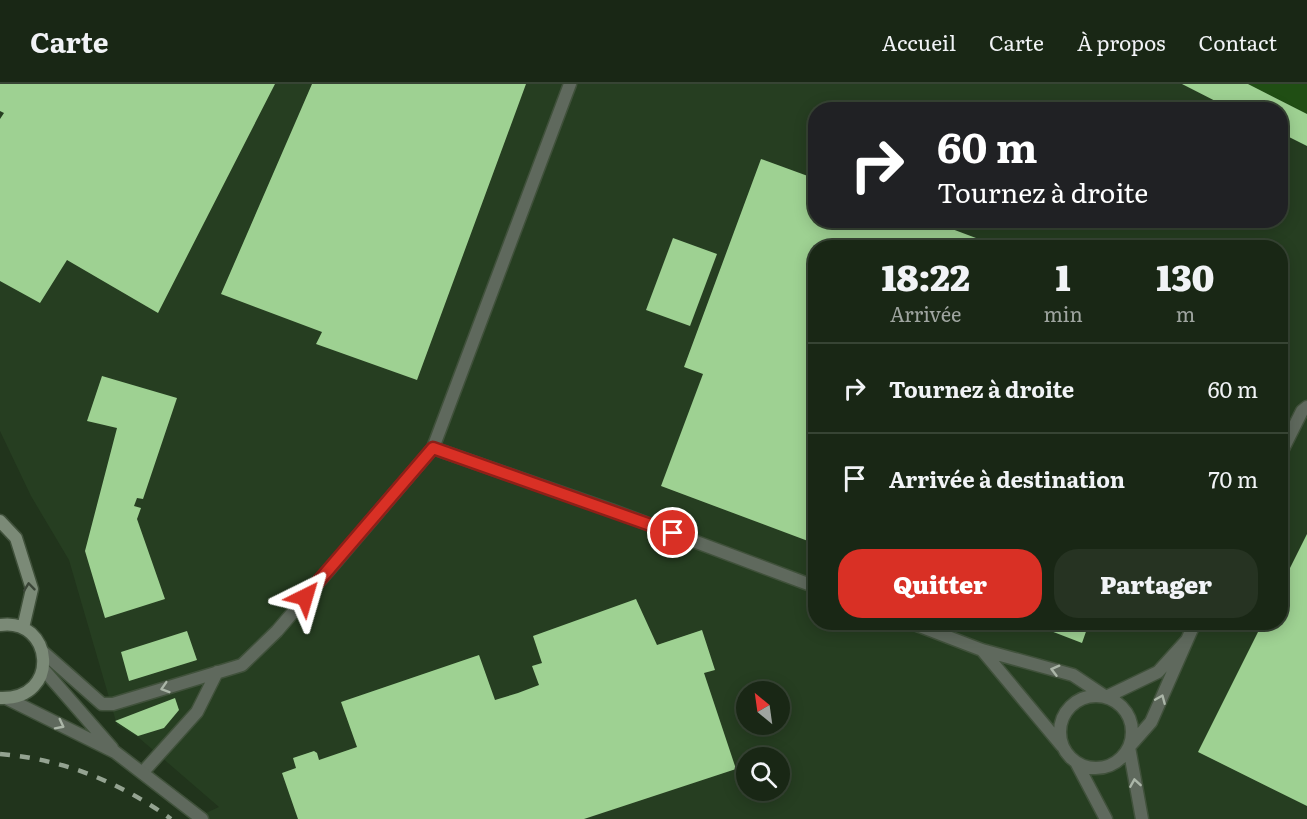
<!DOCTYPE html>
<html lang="fr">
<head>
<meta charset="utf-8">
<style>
	body { margin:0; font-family:Literata,serif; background:#263322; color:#f1f3f6; height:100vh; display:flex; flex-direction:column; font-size:22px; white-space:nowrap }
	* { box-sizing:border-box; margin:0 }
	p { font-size:20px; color:#9fa5a0 }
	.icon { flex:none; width:33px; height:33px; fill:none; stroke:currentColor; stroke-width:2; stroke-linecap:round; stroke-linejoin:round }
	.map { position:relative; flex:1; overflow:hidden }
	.panel { position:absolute; left:808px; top:156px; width:480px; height:390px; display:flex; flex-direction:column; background:#192715; border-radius:24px; box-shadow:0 3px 15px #0003,0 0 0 2px #374434 }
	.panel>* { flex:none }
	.guide { position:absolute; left:808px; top:18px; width:480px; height:126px; border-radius:24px; box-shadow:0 3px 15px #0003,0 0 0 2px #374434; background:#202124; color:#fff; overflow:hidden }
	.needle { width:39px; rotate:331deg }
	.fabs { position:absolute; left:736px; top:597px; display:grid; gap:12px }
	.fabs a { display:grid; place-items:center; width:54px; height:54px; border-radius:50%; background:#192715; box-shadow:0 3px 15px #0003,0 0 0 2px #374434; font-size:30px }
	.pin { position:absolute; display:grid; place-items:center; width:51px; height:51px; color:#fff; margin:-26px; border:3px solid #fff; border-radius:50%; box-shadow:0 2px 6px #0007 }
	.me { position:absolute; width:66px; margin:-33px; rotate:40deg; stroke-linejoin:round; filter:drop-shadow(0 0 4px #0008) }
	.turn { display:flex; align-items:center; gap:21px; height:126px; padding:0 30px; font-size:27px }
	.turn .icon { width:78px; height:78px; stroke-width:2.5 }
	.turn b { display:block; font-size:42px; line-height:51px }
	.eta { display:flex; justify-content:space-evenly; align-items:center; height:102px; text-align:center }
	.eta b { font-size:36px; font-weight:800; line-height:42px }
	.primary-button { display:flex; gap:12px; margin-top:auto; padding:12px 30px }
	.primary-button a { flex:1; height:69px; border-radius:24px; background:#d93025; color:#fff; font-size:24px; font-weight:800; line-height:69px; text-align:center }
	.primary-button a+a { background:#263322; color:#f1f3f6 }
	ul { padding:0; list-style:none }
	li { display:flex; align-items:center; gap:18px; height:90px; padding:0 30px; border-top:2px solid #374434 }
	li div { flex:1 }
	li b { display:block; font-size:22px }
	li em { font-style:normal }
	header { display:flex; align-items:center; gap:36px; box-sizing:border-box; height:84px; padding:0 30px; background:#192715; border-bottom:2px solid #374434 }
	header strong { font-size:28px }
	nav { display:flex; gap:33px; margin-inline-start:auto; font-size:21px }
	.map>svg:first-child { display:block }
</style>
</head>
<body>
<header>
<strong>Carte</strong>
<nav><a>Accueil</a><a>Carte</a><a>À propos</a><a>Contact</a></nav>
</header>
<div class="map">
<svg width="1307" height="735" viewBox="0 0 1307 735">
	<rect width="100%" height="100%" fill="#21341c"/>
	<path fill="#263e21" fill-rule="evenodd" d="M 0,0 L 1307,0 L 1307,735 L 193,735 L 219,723 L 138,653 L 117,641 L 69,476 L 31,412 L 0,347 ZM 816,26 L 1281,26 L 1281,136 L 816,136 ZM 816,164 L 1281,164 L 1281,538 L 816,538 ZM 747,608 L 780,608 L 780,640 L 747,640 ZM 747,674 L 780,674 L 780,706 L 747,706 Z"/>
	<path fill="#204e14" d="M 1248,0 L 1307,0 L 1307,30 Z"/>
	<path fill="#9ed192" d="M 0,0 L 275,0 L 158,229 L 67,176 L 40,219 L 0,197 L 0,35 L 4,29 L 0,27 Z
		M 312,0 L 526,0 L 417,296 L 316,260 L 322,248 L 221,210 Z
		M 1182,0 L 1248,0 L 1307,30 L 1307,62 L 1281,49 L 1281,26 L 1233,26 Z
		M 761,75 L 816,95 L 816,136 L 928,136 L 1000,163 L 816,164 L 816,460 L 661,402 L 703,290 L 684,283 Z
		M 673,154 L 717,170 L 690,242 L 646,226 Z
		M 102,292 L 177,314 L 143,415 L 137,414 L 134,422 L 141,424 L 137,435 L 165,515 L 105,534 L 85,467 L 117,344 L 87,337 Z
		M 1307,450 L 1307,722 L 1198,668 L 1263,538 L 1281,538 L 1281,502 Z
		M 636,515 L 657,561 L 702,546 L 715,586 L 704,589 L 736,685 L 584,735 L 298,735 L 282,689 L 296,684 L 293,674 L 314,667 L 317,669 L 319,676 L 357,663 L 341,618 L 479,571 L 495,616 L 518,609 L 539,601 L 532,582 L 542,579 L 533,552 Z
		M 1101,538 L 1098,546 L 1088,542 L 1082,559 L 1030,539 Z
		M 187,547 L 197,576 L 129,597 L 121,568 Z
		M 175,614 L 179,626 L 164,644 L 138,652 L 115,637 Z"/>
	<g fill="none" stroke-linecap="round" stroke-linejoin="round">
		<defs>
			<path id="service" d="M 433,364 L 611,426 L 816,503
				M 1281,369 L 1302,327 L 1307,323
				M 909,538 L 982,566 L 1073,591 L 1106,613 L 1158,588 L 1187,556
				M 982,566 L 1062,662
				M 43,568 L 102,620 L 113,620 L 242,581 L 277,547 L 433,364 L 570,0
				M1060 648a36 36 0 1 1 72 0a36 36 0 1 1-72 0Z
				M 1076,678 L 1106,735
				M 143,688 L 197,628 L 217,588
				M 1142,735 L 1129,663 L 1151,638 L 1195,538"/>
			<path id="tertiary" d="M 44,586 L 112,664
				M 8,615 L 115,668 L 202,735"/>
			<path id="secondary" d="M 0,437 L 16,454 L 32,505 L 23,544
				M 0,541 C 53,533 62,616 0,614"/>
		</defs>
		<use href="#service" stroke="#40513b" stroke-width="15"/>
		<use href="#tertiary" stroke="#40513b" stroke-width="15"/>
		<use href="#secondary" stroke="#40513b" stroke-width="15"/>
		<use href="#service" stroke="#5f695d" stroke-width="12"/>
		<use href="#tertiary" stroke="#5f695d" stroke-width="12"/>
		<use href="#secondary" stroke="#7b8a77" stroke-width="12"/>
		<path stroke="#94a391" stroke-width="4.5" stroke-dasharray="10 10" stroke-linecap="butt" d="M 0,670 C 63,675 120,698 171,735"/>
	</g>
	<defs><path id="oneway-chevron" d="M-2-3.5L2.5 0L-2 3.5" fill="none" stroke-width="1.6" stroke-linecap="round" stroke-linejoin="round" transform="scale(1.5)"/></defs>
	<use stroke="#3b4638" href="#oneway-chevron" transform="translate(29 503) rotate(-96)"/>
	<g stroke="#abb6a8">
		<use href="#oneway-chevron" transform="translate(1055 586) rotate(-165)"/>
		<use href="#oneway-chevron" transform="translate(165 604) rotate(163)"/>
		<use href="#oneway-chevron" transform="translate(1161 615) rotate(-67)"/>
		<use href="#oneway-chevron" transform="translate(60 641) rotate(27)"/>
		<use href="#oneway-chevron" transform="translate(1135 699) rotate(-99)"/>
	</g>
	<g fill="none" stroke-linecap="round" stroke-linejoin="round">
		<defs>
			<path id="route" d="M 305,513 L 433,364 L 673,449"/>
		</defs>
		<use href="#route" stroke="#8d1f18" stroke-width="15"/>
		<use href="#route" stroke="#d93025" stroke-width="10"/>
	</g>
</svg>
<div class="fabs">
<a><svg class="needle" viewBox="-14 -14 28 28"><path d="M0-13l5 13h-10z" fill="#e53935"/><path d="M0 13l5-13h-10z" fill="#9fa5a0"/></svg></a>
<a><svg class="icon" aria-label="search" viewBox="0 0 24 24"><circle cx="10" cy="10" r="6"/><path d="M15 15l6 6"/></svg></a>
</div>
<div class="pin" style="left:673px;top:449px;background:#d93025"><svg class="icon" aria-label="arrive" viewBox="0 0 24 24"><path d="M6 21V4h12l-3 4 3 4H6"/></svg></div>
<svg class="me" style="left:305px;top:513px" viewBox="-20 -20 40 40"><path d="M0-17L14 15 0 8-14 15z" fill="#d93025" stroke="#fff" stroke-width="4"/></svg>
<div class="guide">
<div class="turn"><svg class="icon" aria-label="right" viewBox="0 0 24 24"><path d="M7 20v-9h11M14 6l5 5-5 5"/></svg><div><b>60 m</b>Tournez à droite</div></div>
</div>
<section class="panel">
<div class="eta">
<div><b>18:22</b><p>Arrivée</p></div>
<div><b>1</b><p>min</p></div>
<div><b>130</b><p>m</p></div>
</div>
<ul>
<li><svg class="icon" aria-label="right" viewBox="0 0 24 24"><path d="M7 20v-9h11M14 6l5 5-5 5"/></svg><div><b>Tournez à droite</b></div><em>60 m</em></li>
<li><svg class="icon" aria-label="arrive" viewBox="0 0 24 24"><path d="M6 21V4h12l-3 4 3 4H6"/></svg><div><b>Arrivée à destination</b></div><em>70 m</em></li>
</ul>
<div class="primary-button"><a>Quitter</a><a>Partager</a></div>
</section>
</div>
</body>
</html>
